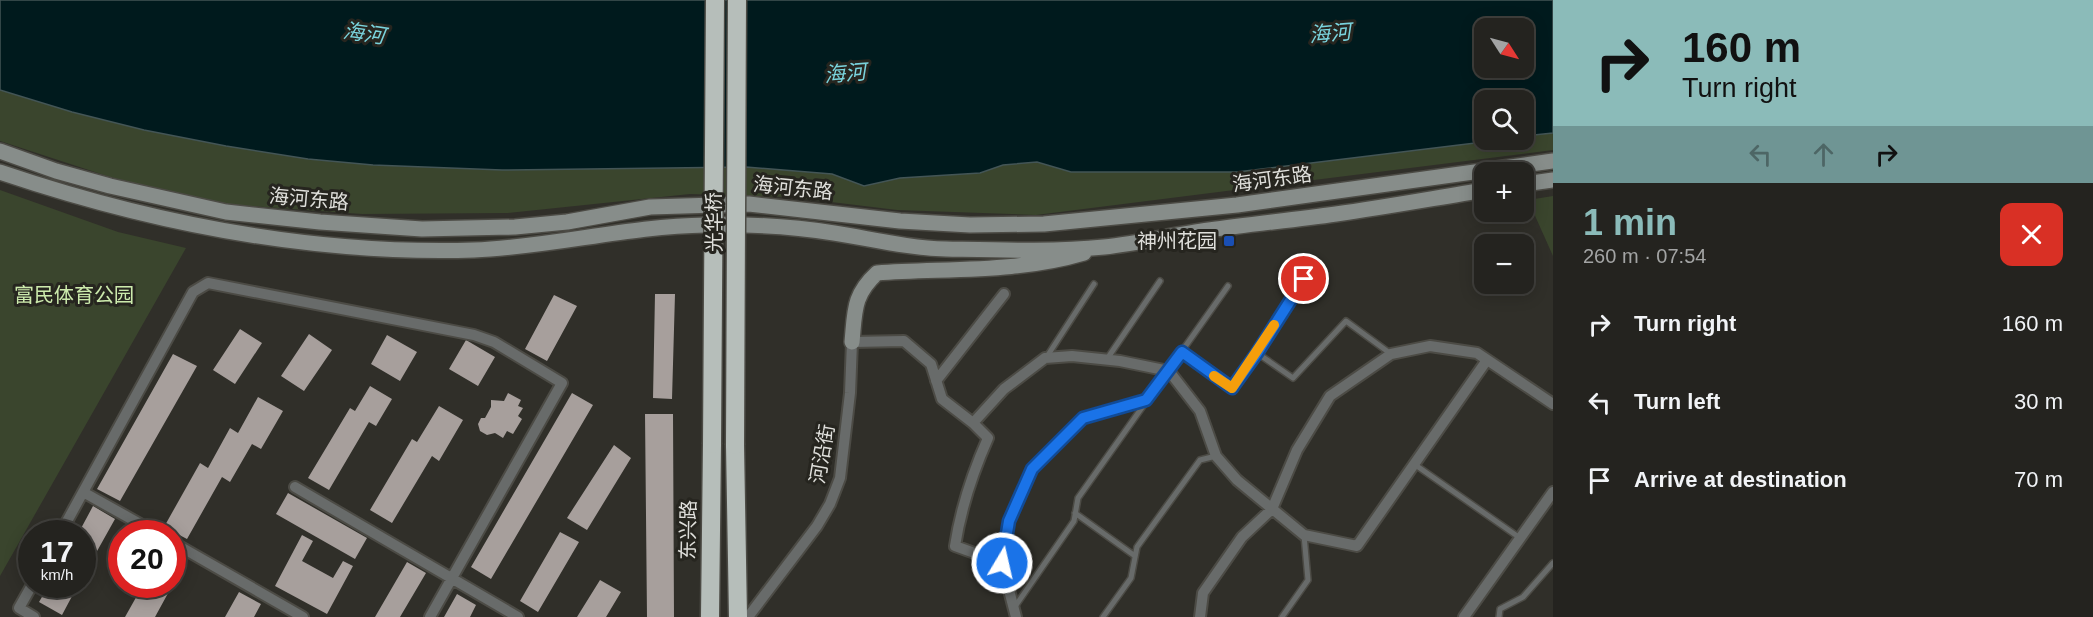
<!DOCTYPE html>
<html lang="en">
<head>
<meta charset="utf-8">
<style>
	body { margin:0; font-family:Arial,"Noto Sans SC",sans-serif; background:#2c2b28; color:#f1f3f6; height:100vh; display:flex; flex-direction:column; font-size:22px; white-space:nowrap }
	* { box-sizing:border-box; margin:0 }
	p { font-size:20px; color:#a3a4a4 }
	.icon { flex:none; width:33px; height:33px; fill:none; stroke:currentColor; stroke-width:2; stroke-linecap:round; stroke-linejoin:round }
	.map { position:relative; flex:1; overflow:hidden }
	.details { display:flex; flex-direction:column; background:#24231f; width:540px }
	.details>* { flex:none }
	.top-card { background:#8bbbb9; color:#111; overflow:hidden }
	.needle { width:39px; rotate:126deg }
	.tools { position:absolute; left:1474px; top:18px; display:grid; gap:12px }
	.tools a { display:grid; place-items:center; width:60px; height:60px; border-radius:12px; background:#24231f; box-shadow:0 3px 15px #0003,0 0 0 2px #41403d; font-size:30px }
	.speed { position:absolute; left:18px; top:520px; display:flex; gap:12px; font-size:30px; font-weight:700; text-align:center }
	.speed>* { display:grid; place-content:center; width:78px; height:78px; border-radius:50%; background:#24231f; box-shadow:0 3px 15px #0003,0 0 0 2px #41403d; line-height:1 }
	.speed small { font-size:15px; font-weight:400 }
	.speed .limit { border:9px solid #d22; background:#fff; color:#111 }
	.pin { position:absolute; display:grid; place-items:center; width:51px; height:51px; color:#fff; margin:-26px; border:3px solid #fff; border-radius:50%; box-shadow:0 2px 6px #0007 }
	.me { position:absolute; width:66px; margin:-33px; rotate:9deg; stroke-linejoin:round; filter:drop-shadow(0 0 4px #0008) }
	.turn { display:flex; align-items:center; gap:21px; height:126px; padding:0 30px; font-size:27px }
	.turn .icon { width:78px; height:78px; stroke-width:2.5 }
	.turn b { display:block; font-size:42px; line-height:51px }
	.lanes { display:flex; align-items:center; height:57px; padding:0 30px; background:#0003; justify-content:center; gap:30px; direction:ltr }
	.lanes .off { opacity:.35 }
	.round { display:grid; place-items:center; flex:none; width:63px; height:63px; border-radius:12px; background:#2c2b28 }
	.headline { display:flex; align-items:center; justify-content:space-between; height:102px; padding:0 30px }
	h1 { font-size:36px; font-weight:700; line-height:45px; color:#8bbbb9 }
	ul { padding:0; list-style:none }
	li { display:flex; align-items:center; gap:18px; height:78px; padding:0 30px }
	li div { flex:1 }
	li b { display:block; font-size:22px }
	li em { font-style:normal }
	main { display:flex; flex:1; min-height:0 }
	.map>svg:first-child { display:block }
</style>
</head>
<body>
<main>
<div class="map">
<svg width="1553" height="617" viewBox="0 0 1553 617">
	<rect width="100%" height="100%" fill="#302f29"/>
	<path fill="#3a452d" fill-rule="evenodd" d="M 0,0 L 1553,0 L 1553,150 L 1036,215 L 897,210 L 790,197 L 690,194 L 508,213 L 362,214 L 221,204 L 110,177 L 0,141 ZM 1485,28 L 1524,28 L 1524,68 L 1485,68 ZM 1485,100 L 1524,100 L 1524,140 L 1485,140 Z
		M 0,190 L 118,232 L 186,248 L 0,576 Z
		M 1553,196 L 1553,256 L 1528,200 Z"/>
	<path fill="#001a1d" stroke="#435556" stroke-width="1.5" fill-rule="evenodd" d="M 0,0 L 1553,0 L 1553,133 L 1524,136 L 1524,100 L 1485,100 L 1485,140 L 1500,140 L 1237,172 L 1071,172 L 1037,162 L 1003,165 L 980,173 L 900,178 L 864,186 L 832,174 L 746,167 L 502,170 L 373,165 L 308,159 L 226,146 L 144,130 L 72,112 L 0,90 ZM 1485,28 L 1524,28 L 1524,68 L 1485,68 Z"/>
	<path fill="#a79f9c" d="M 655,294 L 675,294 L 672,399 L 653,398 Z
		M 554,295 L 577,306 L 547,361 L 525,349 Z
		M 240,329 L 262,343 L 235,384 L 213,370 Z
		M 309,334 L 332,350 L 304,391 L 281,376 Z
		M 387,335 L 417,352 L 400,381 L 371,364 Z
		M 466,340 L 495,357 L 478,386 L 449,369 Z
		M 173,354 L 197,366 L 120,501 L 97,489 Z
		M 370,386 L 392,399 L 376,426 L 369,422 L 329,490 L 308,478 L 350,408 L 355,411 Z
		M 508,393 L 521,400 L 518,406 L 523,408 L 518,416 L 522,419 L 513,434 L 507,431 L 503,438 L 495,433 L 487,435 L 480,431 L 478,424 L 481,418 L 485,418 L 491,407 L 491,400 L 504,401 Z
		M 572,393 L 593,405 L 491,579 L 471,567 Z
		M 258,397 L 283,411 L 261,449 L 252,444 L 230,482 L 222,477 L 187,539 L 164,527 L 200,463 L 208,468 L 230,428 L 238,433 Z
		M 439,406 L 463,420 L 439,461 L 432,456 L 392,523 L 370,510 L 412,439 L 417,442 Z
		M 645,414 L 673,414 L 674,617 L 647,617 Z
		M 614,445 L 631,458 L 587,530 L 567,518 Z
		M 288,493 L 367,538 L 355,559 L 276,514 Z
		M 93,506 L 115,519 L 82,578 L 82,534 L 78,534 Z
		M 560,532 L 579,542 L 538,612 L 520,601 Z
		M 302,535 L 313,541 L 302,561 L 333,578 L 343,561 L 353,566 L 327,614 L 275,586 Z
		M 172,558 L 184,564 L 155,617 L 125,617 L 143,585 L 172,585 Z
		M 407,562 L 426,573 L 400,617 L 375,617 Z
		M 600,580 L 621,592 L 606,617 L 577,617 Z
		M 49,585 L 78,585 L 62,615 L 39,602 Z
		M 239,592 L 261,604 L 254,617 L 225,617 Z
		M 457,594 L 476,605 L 470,617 L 444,617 Z"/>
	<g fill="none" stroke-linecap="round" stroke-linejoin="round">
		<defs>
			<path id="lane" d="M 1182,352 L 1232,388 L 1257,353 L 1293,378 L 1346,321 L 1391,354
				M 1257,353 L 1315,260
				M 1046,358 L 1094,284
				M 1107,359 L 1160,281
				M 1414,464 L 1520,538
				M 1075,513 L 1135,556
				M 1002,563 L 1009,521 L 1032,469 L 1083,418 L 1146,400
				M 1014,608 L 1074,521 L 1078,498 L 1228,286
				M 1103,617 L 1131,578 L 1137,547 L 1200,460 L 1216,456
				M 1282,617 L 1308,580 L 1304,535
				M 1499,617 L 1500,609 L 1523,597 L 1553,563"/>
			<path id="street" d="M 936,381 L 1004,294
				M 973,423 L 988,438 C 972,474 961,507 955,546 L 1002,563 L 1016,617
				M 295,487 L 518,617
				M 83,492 L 158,534
				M 60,534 L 193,292 L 208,283 L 474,335 L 494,342 L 562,383 L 430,617
				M 172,542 L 303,617
				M 32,585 L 19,608 L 34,617
				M 748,617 L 817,526 L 830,504 L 840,478 L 850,393 L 852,342 L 904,341 L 931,364 L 942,399 L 973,423 L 1004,389 L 1045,358 L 1072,356 L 1120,361 L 1169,371 L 1200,411 L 1216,456 L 1237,480 L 1304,535 L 1357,546 L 1487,360
				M 1200,617 L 1203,593 L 1242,537 L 1272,509 L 1297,450 L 1330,396 L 1391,354 L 1430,346 L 1477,353 L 1553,404
				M 1464,617 L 1553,492"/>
			<path id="secondary" d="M 0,151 L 56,171 L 110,186 L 226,212 L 320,222 L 422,229 L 515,227 L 567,222 L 650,207 L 749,204 L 900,221 L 970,225 L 1044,224 L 1237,205 L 1553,161
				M 0,172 C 154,224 311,255 474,250 C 552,247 628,226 706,225 C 750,224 791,226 834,233 C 872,239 908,248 946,249 C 996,250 1055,252 1104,247 C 1139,243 1174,235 1209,230 C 1251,224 1294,220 1336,214 C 1386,207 1435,198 1485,190
				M 1524,184 L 1553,180
				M 852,342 C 855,311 853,295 877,273 C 947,268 1017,273 1084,253"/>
			<path id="highway" d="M 735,445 L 738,617
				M 710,617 L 712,444"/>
		</defs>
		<use href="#lane" stroke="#4c4b45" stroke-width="8"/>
		<use href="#street" stroke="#4c4b45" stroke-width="14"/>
		<use href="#secondary" stroke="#4c4b45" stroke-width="18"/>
		<use href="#highway" stroke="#4c4b45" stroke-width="21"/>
		<use href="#lane" stroke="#686b6a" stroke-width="5"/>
		<use href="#street" stroke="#686b6a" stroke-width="10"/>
		<use href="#secondary" stroke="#878d8a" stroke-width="15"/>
		<use href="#highway" stroke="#b6beba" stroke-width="18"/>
		<defs>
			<path id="highway-bridge" d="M 712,444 L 715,0
				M 735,445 L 737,0"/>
		</defs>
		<use href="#highway-bridge" stroke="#4c4b45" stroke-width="21" stroke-linecap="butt"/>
		<use href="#highway-bridge" stroke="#b6beba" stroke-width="18"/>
	</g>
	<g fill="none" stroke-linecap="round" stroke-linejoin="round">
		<defs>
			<path id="route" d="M 1002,563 L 1009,521 L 1032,469 L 1083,418 L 1146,400 L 1182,352 L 1232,388 L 1257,353 L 1304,279"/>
		</defs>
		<use href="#route" stroke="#114b97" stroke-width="15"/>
		<use href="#route" stroke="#1a73e8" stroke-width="10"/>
		<path stroke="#f59e0b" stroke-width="10" d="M 1214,376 L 1232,388 L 1274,325"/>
	</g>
	<rect fill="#1a4fb4" stroke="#26251f" stroke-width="2" x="1223" y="235" width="12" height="12" rx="3"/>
	<g text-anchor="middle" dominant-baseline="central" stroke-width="6" stroke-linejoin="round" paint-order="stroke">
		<g font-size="20" fill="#dfdfdb" stroke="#26251f">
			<text transform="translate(1272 179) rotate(-8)">海河东路</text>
			<text transform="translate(793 188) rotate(6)">海河东路</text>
			<text transform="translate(309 199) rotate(5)">海河东路</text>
			<text transform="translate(714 222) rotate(-90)">光华桥</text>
			<text transform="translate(822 454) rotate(-80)">河沿街</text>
			<text transform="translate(688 530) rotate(-89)">东兴路</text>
		</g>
		<g font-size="20" fill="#dfdfdb" stroke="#26251f" text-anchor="end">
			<text x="1217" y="241">神州花园</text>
		</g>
		<g font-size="20" fill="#cceaac" stroke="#26251f">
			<text x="74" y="295">富民体育公园</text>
		</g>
		<g font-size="21" font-style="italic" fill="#7ad4dd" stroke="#26251f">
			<text transform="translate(364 33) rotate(8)">海河</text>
			<text transform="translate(1330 33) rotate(-5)">海河</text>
			<text transform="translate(845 73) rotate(-5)">海河</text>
		</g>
	</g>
</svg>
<div class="tools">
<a><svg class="needle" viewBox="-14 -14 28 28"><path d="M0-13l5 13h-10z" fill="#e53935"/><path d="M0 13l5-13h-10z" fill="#a3a4a4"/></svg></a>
<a><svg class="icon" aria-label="search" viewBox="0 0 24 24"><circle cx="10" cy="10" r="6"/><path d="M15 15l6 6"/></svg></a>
<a>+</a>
<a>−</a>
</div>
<div class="speed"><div>17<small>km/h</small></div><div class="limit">20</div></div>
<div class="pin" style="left:1304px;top:279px;background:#d93025"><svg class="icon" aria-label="arrive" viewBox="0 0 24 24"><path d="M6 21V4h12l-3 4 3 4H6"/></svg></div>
<svg class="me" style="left:1002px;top:563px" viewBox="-20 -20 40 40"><circle r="17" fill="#1a73e8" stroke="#fff" stroke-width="3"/><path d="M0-11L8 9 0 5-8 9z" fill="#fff"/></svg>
</div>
<section class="details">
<div class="top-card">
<div class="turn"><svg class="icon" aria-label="right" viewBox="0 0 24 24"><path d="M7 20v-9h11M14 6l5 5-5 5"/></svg><div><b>160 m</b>Turn right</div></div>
<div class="lanes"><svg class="icon off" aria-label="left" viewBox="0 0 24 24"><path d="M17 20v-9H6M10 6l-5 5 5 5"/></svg><svg class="icon off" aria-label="ahead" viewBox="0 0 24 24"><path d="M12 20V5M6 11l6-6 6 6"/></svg><svg class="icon" aria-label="right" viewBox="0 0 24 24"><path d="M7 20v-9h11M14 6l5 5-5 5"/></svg></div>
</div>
<div class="headline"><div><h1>1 min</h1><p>260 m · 07:54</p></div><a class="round" style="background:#d93025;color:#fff"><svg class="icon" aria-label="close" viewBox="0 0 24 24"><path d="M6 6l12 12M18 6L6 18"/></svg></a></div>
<ul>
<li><svg class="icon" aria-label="right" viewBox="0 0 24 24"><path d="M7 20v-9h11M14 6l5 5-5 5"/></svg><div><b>Turn right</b></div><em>160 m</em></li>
<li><svg class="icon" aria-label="left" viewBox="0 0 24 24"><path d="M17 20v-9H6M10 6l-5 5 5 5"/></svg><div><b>Turn left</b></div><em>30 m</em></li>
<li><svg class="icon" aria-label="arrive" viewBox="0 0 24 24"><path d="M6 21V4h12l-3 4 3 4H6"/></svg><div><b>Arrive at destination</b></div><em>70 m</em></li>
</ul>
</section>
</main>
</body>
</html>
